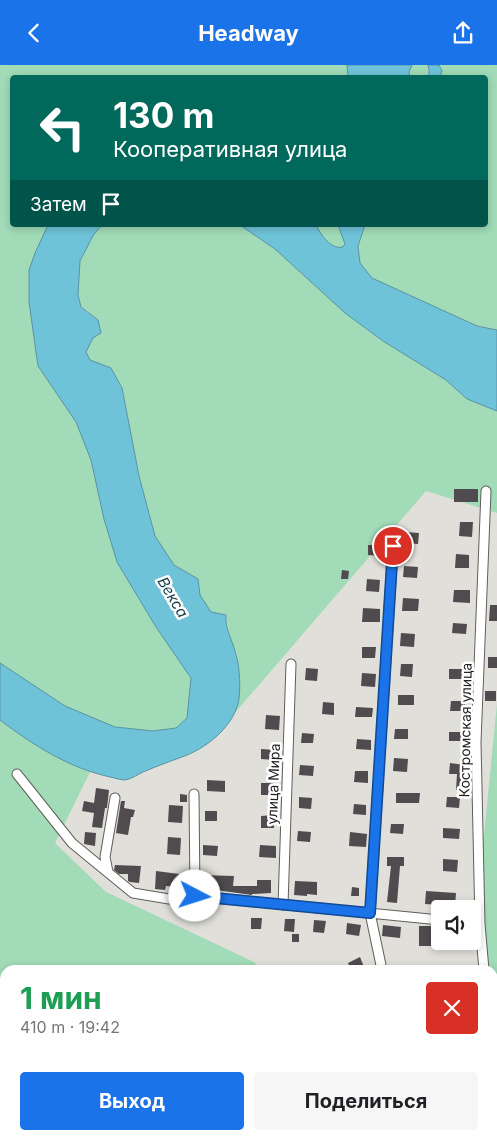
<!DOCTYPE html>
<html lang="ru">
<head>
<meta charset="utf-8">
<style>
	body { margin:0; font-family:Inter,sans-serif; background:#f6f6f6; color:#202124; height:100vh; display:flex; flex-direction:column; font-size:19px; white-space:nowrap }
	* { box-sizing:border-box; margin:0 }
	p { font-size:16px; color:#757577 }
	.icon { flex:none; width:28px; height:28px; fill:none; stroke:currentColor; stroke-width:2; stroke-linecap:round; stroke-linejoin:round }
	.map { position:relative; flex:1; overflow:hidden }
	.side { position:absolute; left:0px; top:900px; width:498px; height:175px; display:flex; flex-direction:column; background:#fff; border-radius:15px 15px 0 0; box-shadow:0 2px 8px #0003 }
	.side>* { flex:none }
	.banner { position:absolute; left:10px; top:10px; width:478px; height:152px; border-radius:5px; box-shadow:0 2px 8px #0003; background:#00695c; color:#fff; overflow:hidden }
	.buttons { position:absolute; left:431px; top:835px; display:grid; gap:10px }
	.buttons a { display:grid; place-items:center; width:50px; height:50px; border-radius:5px; background:#fff; box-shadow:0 2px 8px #0003; font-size:25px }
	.pin { position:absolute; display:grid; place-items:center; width:42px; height:42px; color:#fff; margin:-21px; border:2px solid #fff; border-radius:50%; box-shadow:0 1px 5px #0007 }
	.me { position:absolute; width:55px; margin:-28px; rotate:95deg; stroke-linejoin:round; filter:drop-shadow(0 0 4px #0008) }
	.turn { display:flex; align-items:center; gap:18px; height:105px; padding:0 20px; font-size:22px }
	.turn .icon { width:65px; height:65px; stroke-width:2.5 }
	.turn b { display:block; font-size:35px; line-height:42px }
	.then { display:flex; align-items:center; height:48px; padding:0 20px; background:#0003; gap:10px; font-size:19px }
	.round { display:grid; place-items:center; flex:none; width:52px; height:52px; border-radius:5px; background:#f6f6f6 }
	.overview { display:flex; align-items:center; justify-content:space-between; height:85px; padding:0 20px }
	h1 { font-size:30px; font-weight:700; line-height:38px; color:#1e9e55 }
	.primary-button { display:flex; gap:10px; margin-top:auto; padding:10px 20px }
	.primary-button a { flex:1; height:58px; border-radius:5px; background:#1a73e8; color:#fff; font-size:20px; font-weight:700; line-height:58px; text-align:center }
	.primary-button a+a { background:#f6f6f6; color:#202124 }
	header { display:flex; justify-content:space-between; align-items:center; height:65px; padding:0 20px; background:#1a73e8; color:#fff; font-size:22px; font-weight:700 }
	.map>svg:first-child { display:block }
</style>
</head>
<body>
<header><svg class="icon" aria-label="back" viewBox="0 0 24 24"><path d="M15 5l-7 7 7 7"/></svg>Headway<svg class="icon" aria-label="share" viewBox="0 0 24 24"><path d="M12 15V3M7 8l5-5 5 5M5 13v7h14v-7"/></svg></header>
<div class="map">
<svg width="497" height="1075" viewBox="0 0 497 1075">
	<rect width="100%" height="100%" fill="#e0dfd9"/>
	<path fill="#a1dbb8" d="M 0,0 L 347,0 L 348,12 L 12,12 L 12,160 L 48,160 L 29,205 L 29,237 L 38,301 L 76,357 L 91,395 L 104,454 L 117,497 L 156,562 L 192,613 L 187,653 L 176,663 L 153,666 L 115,662 L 65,641 L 0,598 Z
		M 412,0 L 428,0 L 429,12 L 410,12 L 409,7 Z
		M 439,0 L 497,0 L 497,265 L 477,261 L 372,213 L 360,199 L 358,181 L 365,160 L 485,160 L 485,12 L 440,12 L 442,6 Z
		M 102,160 L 240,160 L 275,184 L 345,248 L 383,276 L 446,315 L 467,334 L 497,346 L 497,448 L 426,426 L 233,650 L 238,638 L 239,617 L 237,590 L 230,574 L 226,550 L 211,547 L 200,530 L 198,514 L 174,500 L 155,471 L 139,411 L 122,323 L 99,299 L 90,295 L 86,287 L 93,273 L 98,255 L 81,241 L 78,230 L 80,197 L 94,169 Z
		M 316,160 L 338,160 C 340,168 347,175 344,183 C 331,185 321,170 316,160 Z
		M 497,639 L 497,961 L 493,952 L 492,905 L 487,905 L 481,800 Z
		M 0,655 C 28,676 57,693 90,707 L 55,778 L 106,827 L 254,897 L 262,905 L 5,905 L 5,1070 L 394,1070 L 397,1075 L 0,1075 Z"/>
	<path fill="#6fc3d9" stroke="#5893a2" d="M 347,0 L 412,0 L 409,7 L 410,12 L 348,12 Z
		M 428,0 L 439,0 L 442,6 L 440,12 L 429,12 L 429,5 Z
		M 48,160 L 102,160 L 94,169 L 80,196 L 78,230 L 81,242 L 98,255 L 101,268 L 93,273 L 86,287 L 90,295 L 111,303 L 122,323 L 139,411 L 155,471 L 174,500 L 198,514 L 200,530 L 211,547 L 226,550 C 225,565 233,576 236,590 C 240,601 241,628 238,639 C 231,664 205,684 182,692 C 168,697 155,702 143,707 C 137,710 131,714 125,715 C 121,715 115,713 110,712 C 69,703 33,680 0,655 L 0,598 L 65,641 L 115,662 L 153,666 L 176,663 L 187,653 L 191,613 L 156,562 L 117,497 L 104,454 L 91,395 L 76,357 L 38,301 L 29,237 L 29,205 L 35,188 Z
		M 240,160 L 316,160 C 321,170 331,185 343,182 L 345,179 L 338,160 L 365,160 L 358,181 L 360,198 L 372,213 L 477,261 L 497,265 L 497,346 L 467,334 L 446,315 L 383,276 L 345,248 L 275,184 Z"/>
	<path fill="#4f4b4e" d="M 454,424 L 478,424 L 478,437 L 454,437 Z
		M 460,457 L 473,457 L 472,472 L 459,471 Z
		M 405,467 L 419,468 L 418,479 L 404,478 Z
		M 368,480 L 382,480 L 382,491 L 368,490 Z
		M 456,489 L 469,490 L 469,503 L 455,503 Z
		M 404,501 L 418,502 L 417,513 L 403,512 Z
		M 342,505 L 349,506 L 348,514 L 341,514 Z
		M 367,514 L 380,515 L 379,527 L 366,526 Z
		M 454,525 L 470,525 L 470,538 L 453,537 Z
		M 403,533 L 419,534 L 418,546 L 402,546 Z
		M 490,540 L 497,540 L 497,556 L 489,556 Z
		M 363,543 L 380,544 L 380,557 L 362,557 Z
		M 453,558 L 467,559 L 466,569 L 452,568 Z
		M 401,568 L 415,569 L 414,582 L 400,581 Z
		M 362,582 L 376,582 L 375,593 L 362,593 Z
		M 488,592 L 497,592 L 497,603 L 488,603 Z
		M 401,599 L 413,599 L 412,612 L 400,611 Z
		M 306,603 L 318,604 L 317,616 L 305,615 Z
		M 449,604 L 469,604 L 469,614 L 449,614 Z
		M 362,608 L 376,609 L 375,622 L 361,621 Z
		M 485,626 L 496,626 L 496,636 L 485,636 Z
		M 398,630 L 414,630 L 414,640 L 398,640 Z
		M 451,636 L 465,636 L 465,646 L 450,646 Z
		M 323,637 L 334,638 L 334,650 L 322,649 Z
		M 356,642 L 373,643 L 372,652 L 355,652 Z
		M 266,650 L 280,651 L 279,665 L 265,664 Z
		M 395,664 L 408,664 L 408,674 L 394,674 Z
		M 449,667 L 464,667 L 464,676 L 449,676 Z
		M 302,668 L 314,669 L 313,678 L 301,678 Z
		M 357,674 L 371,675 L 371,685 L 356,684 Z
		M 261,684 L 275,685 L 275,695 L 261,694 Z
		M 394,693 L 408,694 L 407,707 L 393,706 Z
		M 450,698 L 465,700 L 464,717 L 466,717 L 465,726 L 456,725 L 457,709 L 449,709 Z
		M 300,700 L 314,701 L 313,711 L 299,710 Z
		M 355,706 L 368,706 L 368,718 L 354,717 Z
		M 207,715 L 225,716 L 225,727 L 207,726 Z
		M 261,718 L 274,718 L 274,730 L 261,730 Z
		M 96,723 L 109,725 L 107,743 L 105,743 L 102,763 L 92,762 L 94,748 L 82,746 L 84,736 L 94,738 Z
		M 396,728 L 420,728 L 419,738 L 396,738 Z
		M 180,729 L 187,730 L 187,737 L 180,737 Z
		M 299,732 L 312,733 L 311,744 L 299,743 Z
		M 447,732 L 460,732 L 459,743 L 446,742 Z
		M 121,736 L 125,736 L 124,743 L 135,745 L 133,752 L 131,752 L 128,770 L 116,768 Z
		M 354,739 L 366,740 L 366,750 L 353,749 Z
		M 169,740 L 183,741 L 182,758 L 168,757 Z
		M 205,746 L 217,746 L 217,756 L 205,756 Z
		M 274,750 L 274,763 L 261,763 L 261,751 Z
		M 391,759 L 404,759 L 403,769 L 390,768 Z
		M 443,763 L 460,764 L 459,774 L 443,773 Z
		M 298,766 L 311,767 L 310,777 L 297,776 Z
		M 85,767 L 96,768 L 95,781 L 84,779 Z
		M 350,767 L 367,769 L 366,782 L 349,781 Z
		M 168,772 L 181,773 L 180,790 L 167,789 Z
		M 203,780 L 218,781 L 217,791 L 203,790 Z
		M 260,780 L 276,781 L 276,793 L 259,792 Z
		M 387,792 L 404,792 L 404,801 L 400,801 L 397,838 L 387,837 L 391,801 L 387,801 Z
		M 443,794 L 458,795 L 457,807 L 443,806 Z
		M 115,800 L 141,801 L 139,818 L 130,817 L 128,816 L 128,809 L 119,809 L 114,805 Z
		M 156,806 L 179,809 L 178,822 L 166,821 L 165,825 L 155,824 Z
		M 201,810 L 234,811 L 233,821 L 257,821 L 257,815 L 271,815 L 271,828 L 252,829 L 252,830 L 201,823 Z
		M 295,816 L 317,817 L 317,830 L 307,829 L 307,831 L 294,830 Z
		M 352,822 L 359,823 L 359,831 L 351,831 Z
		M 426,826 L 456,828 L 455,841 L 425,839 Z
		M 251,853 L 262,853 L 261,864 L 251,864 Z
		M 285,854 L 295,854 L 294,867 L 284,866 Z
		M 314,855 L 326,856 L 324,868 L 313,867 Z
		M 347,858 L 361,860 L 359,871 L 346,869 Z
		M 383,860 L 401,862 L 400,873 L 382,871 Z
		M 419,861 L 433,861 L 432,881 L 419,881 Z
		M 292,869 L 299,869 L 299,877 L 292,877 Z
		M 360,892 L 364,902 L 358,905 L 351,905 L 348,898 Z"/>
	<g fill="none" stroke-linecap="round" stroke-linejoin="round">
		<defs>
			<path id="street" d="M 17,709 L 72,778 L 133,828 L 169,834 L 195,831 L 440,855
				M 194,729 L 195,831
				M 108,807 L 105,792 L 115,733
				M 283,840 L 291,599
				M 382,905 L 370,848 L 393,481
				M 484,905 L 480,859 L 476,677 L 486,426
				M 492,961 L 497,981
				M 461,1070 L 463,1075"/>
		</defs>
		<use href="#street" stroke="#5f5e59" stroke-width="11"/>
		<use href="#street" stroke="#fff" stroke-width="9"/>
	</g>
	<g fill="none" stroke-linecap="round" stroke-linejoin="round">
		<defs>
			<path id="route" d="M 195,831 L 370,848 L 393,481"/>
		</defs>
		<use href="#route" stroke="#114b97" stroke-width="12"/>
		<use href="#route" stroke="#1a73e8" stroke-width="9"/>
	</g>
	<g text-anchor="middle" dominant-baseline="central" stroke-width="5" stroke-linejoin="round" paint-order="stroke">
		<g font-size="14" fill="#232321" stroke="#fff">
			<text transform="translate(465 665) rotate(-89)">Костромская улица</text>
			<text transform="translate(273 719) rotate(-88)">улица Мира</text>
		</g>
		<g font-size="15" font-style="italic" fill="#173e48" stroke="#fff">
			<text transform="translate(173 532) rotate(59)">Векса</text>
		</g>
	</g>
</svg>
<div class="buttons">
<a><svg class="icon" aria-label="sound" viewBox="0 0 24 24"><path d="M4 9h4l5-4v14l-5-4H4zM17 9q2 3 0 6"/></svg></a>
</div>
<div class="pin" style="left:393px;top:481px;background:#d93025"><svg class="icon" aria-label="arrive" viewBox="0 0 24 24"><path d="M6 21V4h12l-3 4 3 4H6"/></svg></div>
<svg class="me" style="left:195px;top:831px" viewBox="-20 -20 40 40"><circle r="19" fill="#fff"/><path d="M0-13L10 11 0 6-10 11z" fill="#1a73e8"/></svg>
<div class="banner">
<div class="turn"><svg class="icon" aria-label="left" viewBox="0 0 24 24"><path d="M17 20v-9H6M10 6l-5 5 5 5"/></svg><div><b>130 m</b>Кооперативная улица</div></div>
<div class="then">Затем<svg class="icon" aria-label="arrive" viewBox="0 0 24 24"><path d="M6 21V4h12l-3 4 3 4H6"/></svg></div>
</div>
<section class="side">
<div class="overview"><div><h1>1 мин</h1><p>410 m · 19:42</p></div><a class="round" style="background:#d93025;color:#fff"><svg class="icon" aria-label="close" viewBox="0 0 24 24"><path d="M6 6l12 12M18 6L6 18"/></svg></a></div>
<div class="primary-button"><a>Выход</a><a>Поделиться</a></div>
</section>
</div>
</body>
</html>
